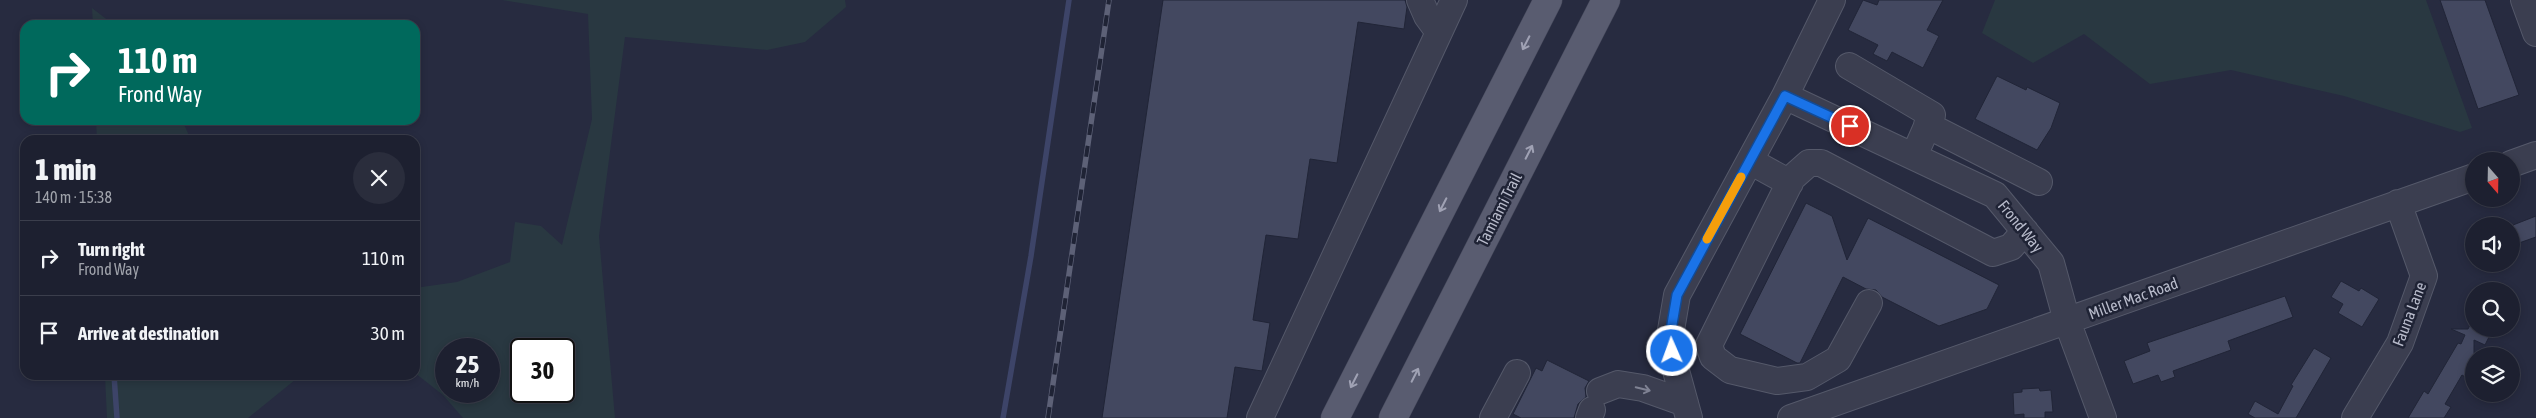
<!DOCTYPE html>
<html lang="en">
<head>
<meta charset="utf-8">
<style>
	body { margin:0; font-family:"Asap Condensed",sans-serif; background:#2a2d3c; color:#f1f3f6; height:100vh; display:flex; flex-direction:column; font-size:19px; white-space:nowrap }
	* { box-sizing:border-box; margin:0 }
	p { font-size:16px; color:#a0a3ab }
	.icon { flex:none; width:28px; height:28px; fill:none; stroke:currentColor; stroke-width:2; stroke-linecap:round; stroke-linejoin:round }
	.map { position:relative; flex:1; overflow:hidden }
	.details { position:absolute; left:20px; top:135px; width:400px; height:245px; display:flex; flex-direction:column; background:#1d2030; border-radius:15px; box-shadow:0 2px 8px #0003,0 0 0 1px #3b3e4c }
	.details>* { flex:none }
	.hud { position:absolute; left:20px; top:20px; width:400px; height:105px; border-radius:15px; box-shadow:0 2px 8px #0003,0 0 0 1px #3b3e4c; background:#00695c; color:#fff; overflow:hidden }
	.needle { width:32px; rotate:160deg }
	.buttons { position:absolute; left:2465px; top:152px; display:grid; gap:10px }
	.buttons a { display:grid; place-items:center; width:55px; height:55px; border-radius:50%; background:#1d2030; box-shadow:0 2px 8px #0003,0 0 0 1px #3b3e4c; font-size:25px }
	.speed { position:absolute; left:435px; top:338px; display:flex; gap:10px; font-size:25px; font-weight:700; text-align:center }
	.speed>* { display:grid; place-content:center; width:65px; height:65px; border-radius:50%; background:#1d2030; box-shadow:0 2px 8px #0003,0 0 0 1px #3b3e4c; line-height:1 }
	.speed small { font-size:12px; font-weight:400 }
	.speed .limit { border:2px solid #111; border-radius:8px; background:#fff; color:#111 }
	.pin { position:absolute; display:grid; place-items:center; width:42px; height:42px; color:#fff; margin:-21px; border:2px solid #fff; border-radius:50%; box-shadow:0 1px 5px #0007 }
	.me { position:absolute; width:55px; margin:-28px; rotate:358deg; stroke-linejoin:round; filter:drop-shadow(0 0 4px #0008) }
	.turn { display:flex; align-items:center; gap:18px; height:105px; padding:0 15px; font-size:22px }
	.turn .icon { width:65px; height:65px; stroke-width:2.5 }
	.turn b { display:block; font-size:35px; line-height:42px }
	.round { display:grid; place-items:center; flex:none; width:52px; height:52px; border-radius:26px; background:#2a2d3c }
	.headline { display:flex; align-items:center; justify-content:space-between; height:85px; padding:0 15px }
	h1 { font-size:30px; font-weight:800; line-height:38px }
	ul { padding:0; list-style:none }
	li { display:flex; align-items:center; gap:15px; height:75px; padding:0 15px; border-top:1px solid #3b3e4c }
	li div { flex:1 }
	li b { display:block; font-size:19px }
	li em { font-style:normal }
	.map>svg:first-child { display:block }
</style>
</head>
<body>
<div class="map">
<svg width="2536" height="418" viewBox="0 0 2536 418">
	<rect width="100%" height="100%" fill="#272b40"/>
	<path fill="#293841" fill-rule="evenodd" d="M 502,0 L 845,0 L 846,7 L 805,42 L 767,50 L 625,37 L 599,236 L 615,418 L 463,418 L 443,395 L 415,373 L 415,288 L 457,282 L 510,262 L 515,222 L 541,226 L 562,245 L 592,119 L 588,14 ZM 446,349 L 489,349 L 489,391 L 446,391 ZM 521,349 L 564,349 L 564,391 L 521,391 Z
		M 1995,0 L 2426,0 L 2472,128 L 2460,132 L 2344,96 L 2231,70 L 2150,84 L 2084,34 L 2033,63 L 1982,33 Z
		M 92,8 L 114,25 L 93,25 Z
		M 96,120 L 182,120 L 191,140 L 97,140 Z
		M 105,375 L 301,375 L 248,418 L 107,418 Z"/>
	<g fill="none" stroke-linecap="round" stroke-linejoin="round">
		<path stroke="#3d4468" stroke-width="5.5" d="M 114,375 L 117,418
			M 1003,418 L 1031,256 L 1069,0"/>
	</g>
	<path fill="#434860" stroke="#212537" d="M 1163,0 L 1405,0 L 1407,7 L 1404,29 L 1358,22 L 1337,163 L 1310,159 L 1298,239 L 1266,235 L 1253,320 L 1270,323 L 1262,371 L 1235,367 L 1227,418 L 1102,418 Z
		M 1863,0 L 1877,5 L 1879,0 L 1943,0 L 1927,30 L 1939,36 L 1923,68 L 1892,52 L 1887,61 L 1873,54 L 1878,45 L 1848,30 Z
		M 2440,0 L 2485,0 L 2519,95 L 2478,109 Z
		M 1997,76 L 2026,90 L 2027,87 L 2060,103 L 2051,128 L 2037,150 L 1975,119 Z
		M 1806,203 L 1832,216 L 1847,260 L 1868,218 L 1999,285 L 1987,309 L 1939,326 L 1882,297 L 1876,290 L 1866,289 L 1843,277 L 1800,363 L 1797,363 L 1740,334 Z
		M 2536,216 L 2536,237 L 2519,243 L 2513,225 Z
		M 2341,281 L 2359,291 L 2361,288 L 2379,299 L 2362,327 L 2338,313 L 2343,304 L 2331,297 Z
		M 2285,296 L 2293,317 L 2228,341 L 2231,350 L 2173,371 L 2175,377 L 2161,382 L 2158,375 L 2133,384 L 2124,361 L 2150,351 L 2147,343 Z
		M 2474,317 L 2474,329 L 2493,329 L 2485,345 L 2474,340 L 2474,382 L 2462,375 L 2445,404 L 2451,407 L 2444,418 L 2408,418 L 2424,391 L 2428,394 L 2458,343 L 2461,344 L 2465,335 L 2451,329 L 2468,329 Z
		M 2314,348 L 2331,358 L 2296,418 L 2255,418 L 2248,414 L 2255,401 L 2278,414 L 2293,386 L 2291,385 Z
		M 1547,360 L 1589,381 L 1585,388 L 1586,397 L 1578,404 L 1574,418 L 1521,418 L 1513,414 L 1536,368 L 1542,371 Z
		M 2039,388 L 2040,391 L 2051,390 L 2053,412 L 2045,412 L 2045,418 L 2024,418 L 2024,414 L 2014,415 L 2013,393 L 2022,392 L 2022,389 Z"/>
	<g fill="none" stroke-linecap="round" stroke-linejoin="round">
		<defs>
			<path id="minor" d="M 1420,0 L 1427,16 L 1438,31
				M 2524,0 L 2536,33
				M 1849,66 L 1932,115 L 1914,156
				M 1785,96 L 1995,195 L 2051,263 L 2067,321 L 2103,418
				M 1927,125 L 2039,182
				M 1750,161 L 1790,183
				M 2511,164 L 2536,155
				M 1869,303 L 1838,359 L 1807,377 L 1777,381 L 1730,370 L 1713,357 L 1709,345 L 1792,178 L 1809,163 L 1821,163 L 1993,253 L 2011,247 L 2025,231
				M 1600,391 L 1618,384 L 1643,388 L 1685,403
				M 1260,418 L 1454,0
				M 1493,418 L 1517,373
				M 1589,418 L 1592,410
				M 1689,418 L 1675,367 L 1670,336 L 1677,295 L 1785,96 L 1832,0
				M 1791,418 L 2474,177
				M 2355,418 L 2400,343 L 2424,276 L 2398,203"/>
			<path id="major" d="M 1335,418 L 1548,0
				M 1393,418 L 1606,0"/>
		</defs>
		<use href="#minor" stroke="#55596a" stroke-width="28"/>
		<use href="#major" stroke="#444759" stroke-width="29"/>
		<use href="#minor" stroke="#3b3e50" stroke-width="26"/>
		<use href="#major" stroke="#595c70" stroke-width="28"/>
		<defs>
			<path id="rail" d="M 1048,418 L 1109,0"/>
		</defs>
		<use href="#rail" stroke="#5d6177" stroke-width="5.5"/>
		<use href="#rail" stroke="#1f2335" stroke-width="4" stroke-dasharray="11" stroke-linecap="butt"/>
	</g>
	<defs><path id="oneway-shaft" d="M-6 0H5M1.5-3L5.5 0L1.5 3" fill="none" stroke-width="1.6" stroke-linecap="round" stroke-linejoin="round" transform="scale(1.25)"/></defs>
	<g stroke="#a0a2b4">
		<use href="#oneway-shaft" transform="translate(1526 43) rotate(117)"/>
		<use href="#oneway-shaft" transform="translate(1529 152) rotate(-63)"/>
		<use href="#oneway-shaft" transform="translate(1443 205) rotate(117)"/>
		<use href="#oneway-shaft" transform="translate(1415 375) rotate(-63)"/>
		<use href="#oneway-shaft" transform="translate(1354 381) rotate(117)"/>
	</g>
	<use stroke="#7f8293" href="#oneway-shaft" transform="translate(1643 389) rotate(14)"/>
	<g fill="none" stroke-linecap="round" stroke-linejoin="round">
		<defs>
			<path id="route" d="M 1672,351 L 1670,336 L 1677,295 L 1785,96 L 1850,126"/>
		</defs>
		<use href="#route" stroke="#114b97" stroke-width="12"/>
		<use href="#route" stroke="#1a73e8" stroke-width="9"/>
		<path stroke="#f59e0b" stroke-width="9" d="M 1707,239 L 1741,177"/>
	</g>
	<g text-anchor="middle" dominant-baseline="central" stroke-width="5" stroke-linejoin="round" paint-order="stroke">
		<g font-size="16" fill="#b7baca" stroke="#1f2335">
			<text transform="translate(1499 209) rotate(-63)">Tamiami Trail</text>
			<text transform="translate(2021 226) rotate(51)">Frond Way</text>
			<text transform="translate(2133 298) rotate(-20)">Miller Mac Road</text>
			<text transform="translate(2409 314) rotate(-69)">Fauna Lane</text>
		</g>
	</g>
</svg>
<div class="buttons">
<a><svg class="needle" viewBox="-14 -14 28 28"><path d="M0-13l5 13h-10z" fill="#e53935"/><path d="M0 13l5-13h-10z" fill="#a0a3ab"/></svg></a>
<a><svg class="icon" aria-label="sound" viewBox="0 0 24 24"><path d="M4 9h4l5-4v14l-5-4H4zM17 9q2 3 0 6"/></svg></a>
<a><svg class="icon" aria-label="search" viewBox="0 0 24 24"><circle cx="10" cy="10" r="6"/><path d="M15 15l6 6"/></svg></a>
<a><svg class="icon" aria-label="layers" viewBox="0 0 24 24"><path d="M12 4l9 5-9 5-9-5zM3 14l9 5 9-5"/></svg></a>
</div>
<div class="speed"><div>25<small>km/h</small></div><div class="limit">30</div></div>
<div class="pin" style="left:1850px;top:126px;background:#d93025"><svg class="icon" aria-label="arrive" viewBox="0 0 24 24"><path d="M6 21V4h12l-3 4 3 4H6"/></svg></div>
<svg class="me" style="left:1672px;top:351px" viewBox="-20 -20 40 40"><circle r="17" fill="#1a73e8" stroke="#fff" stroke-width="3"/><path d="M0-11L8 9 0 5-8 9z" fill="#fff"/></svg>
<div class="hud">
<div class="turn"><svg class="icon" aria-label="right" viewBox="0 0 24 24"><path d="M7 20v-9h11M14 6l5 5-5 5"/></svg><div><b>110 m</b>Frond Way</div></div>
</div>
<section class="details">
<div class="headline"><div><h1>1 min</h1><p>140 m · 15:38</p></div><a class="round"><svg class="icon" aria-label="close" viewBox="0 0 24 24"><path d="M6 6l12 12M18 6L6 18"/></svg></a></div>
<ul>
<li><svg class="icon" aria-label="right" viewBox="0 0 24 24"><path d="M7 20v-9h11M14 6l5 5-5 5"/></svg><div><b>Turn right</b><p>Frond Way</p></div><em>110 m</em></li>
<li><svg class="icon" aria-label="arrive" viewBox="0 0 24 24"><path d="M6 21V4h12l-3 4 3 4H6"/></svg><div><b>Arrive at destination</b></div><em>30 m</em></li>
</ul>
</section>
</div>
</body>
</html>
